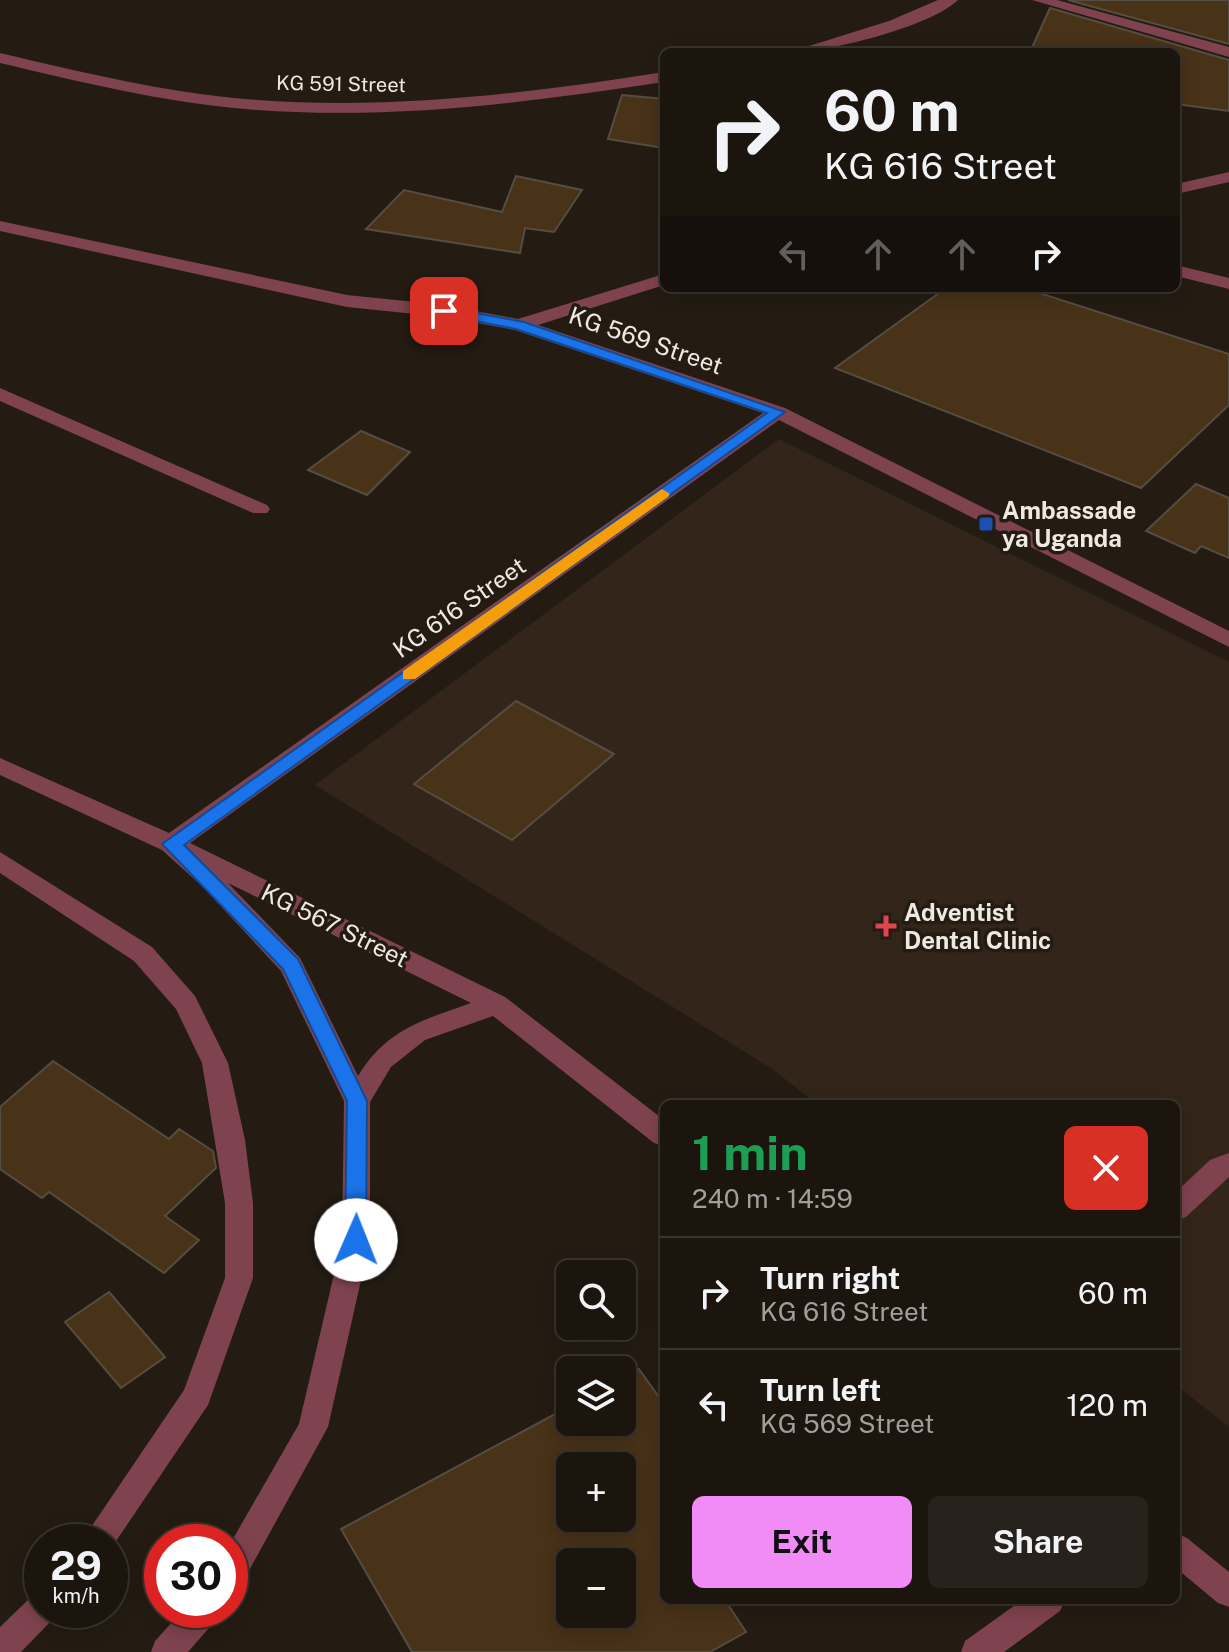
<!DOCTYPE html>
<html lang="en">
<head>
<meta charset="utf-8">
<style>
	body { margin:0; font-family:"Public Sans",sans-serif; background:#28221c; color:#f1f3f6; height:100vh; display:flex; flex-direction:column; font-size:30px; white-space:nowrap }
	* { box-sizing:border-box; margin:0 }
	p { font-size:26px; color:#a09f9e }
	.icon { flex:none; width:44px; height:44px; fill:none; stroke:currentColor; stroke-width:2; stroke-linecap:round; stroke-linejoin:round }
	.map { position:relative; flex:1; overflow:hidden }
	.side { position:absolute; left:660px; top:1100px; width:520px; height:504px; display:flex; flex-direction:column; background:#1b150e; border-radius:12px; box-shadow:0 4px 20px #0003,0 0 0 2px #39342e }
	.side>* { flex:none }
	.guide { position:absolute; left:660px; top:48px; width:520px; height:244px; border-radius:12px; box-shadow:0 4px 20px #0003,0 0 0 2px #39342e; background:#1b150e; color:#f1f3f6; overflow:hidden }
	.buttons { position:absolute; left:556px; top:1260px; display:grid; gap:16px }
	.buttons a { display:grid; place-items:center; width:80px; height:80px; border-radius:12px; background:#1b150e; box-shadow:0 4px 20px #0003,0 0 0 2px #39342e; font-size:40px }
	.speed { position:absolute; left:24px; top:1524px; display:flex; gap:16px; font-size:40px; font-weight:700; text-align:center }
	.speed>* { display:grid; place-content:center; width:104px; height:104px; border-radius:50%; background:#1b150e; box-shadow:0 4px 20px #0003,0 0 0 2px #39342e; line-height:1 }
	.speed small { font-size:20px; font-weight:400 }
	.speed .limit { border:12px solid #d22; background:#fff; color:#111 }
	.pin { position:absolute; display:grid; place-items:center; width:68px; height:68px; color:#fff; margin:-34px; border-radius:16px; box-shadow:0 4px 12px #0006 }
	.me { position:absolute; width:88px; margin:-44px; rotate:1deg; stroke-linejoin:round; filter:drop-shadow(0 0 6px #0008) }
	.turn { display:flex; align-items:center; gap:28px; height:168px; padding:0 32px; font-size:36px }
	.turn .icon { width:104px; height:104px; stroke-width:2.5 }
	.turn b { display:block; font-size:56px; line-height:68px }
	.lanes { display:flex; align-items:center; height:76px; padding:0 32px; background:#0003; justify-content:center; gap:40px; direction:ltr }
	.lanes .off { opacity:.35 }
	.round { display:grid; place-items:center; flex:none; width:84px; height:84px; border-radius:12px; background:#28221c }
	.overview { display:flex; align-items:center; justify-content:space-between; height:136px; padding:0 32px }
	h1 { font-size:48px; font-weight:700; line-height:60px; color:#1e9e55 }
	.cta { display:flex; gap:16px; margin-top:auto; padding:16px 32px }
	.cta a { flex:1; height:92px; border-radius:12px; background:#f18bf5; color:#111; font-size:32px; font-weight:700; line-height:92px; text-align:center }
	.cta a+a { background:#28221c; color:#f1f3f6 }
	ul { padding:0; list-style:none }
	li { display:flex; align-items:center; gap:24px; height:112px; padding:0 32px; border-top:2px solid #39342e }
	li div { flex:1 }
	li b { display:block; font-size:30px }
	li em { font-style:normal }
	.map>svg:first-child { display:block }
</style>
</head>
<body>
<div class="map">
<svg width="1229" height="1652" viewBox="0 0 1229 1652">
	<rect width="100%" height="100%" fill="#241c12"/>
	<path fill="#332519" d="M 779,439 L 1229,662 L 1229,1427 L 1176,1385 L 1176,1104 L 817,1104 L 771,1068 L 315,785 Z"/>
	<path fill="#483218" stroke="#564d42" stroke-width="2" fill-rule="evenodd" d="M 1068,0 L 1229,0 L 1229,44 Z
		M 1050,8 L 1229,60 L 1229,111 L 1176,104 L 1176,52 L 1030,52 Z
		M 622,95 L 664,99 L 664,148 L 608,139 Z
		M 516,176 L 582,190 L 554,232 L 525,228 L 520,253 L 366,229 L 404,190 L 502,212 Z
		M 946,288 L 1024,288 L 1229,354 L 1229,405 L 1141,488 L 835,368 Z
		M 361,431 L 410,452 L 367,495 L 308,470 Z
		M 1196,484 L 1229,498 L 1229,558 L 1201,546 L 1195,553 L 1146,531 Z
		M 516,701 L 614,754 L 512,840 L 414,784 Z
		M 53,1061 L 169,1139 L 179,1129 L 213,1151 L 216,1168 L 165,1216 L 199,1240 L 164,1273 L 49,1192 L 42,1198 L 0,1169 L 0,1107 Z
		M 109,1292 L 165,1357 L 121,1388 L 65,1322 Z
		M 639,1369 L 664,1404 L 664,1600 L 725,1600 L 746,1632 L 710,1652 L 412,1652 L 341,1529 L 570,1406 L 570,1422 L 622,1422 L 622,1378 ZM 570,1466 L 622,1466 L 622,1518 L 570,1518 ZM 570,1562 L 622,1562 L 622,1614 L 570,1614 Z"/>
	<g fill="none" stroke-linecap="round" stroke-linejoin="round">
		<path fill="#7f434f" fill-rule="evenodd" d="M 938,0 L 958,0 C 930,27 829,52 790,52 L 889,21 Z
			M 1032,0 L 1057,0 L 1229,47 L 1229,57 Z
			M 0,53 C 81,72 163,92 245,99 C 386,111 525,94 664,72 L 664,82 C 525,103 386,121 245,109 C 162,102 81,82 0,63 Z
			M 1229,172 L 1229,182 L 1176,194 L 1176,184 Z
			M 0,221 L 347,295 L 444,305 L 518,319 L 664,274 L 664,285 L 538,325 L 785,408 L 1229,631 L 1229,647 L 779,420 L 190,843 L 505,997 L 664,1120 L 664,1146 L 654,1143 L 493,1016 L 425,1040 L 391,1067 L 370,1102 L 370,1240 L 328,1427 L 241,1585 L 230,1589 L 230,1544 L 299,1424 L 342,1240 L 344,1101 L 281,971 L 203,887 L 162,850 L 0,775 L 0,758 L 169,833 L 763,413 L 515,330 L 444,317 L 347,307 L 0,231 ZM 228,883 L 471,1003 C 421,1021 387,1029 358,1076 L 300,958 Z
			M 1176,265 L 1229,278 L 1229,289 L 1176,276 Z
			M 0,388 L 267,505 L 270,509 L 267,513 L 253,513 L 0,401 Z
			M 0,852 L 152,947 L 195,996 L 228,1063 L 245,1140 L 253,1203 L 253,1278 L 208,1405 L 110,1550 L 110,1542 L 81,1542 L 184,1390 L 225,1278 L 225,1203 L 202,1063 L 176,1009 L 134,961 L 0,873 Z
			M 1229,1153 L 1229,1177 L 1186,1217 L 1176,1221 L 1176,1192 L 1210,1160 Z
			M 1176,1533 L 1187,1538 L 1229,1572 L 1229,1607 L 1218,1603 L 1176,1568 Z
			M 42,1593 L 42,1610 L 57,1610 L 53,1619 L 21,1652 L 0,1652 L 0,1627 L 31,1597 Z
			M 1022,1600 L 1065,1600 L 1060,1611 L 1004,1652 L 961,1652 L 965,1641 Z
			M 183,1610 L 220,1610 L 215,1621 L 188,1652 L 151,1652 L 155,1641 Z"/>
	</g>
	<path fill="#1a73e8" stroke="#114b97" stroke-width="2" d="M 444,307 L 524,322 L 785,412 L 184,845 L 298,959 L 367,1101 L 366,1240 L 363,1246 L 348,1246 L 345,1240 L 347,1101 L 283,969 L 162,844 L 767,413 L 516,329 L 439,314 L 439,308 Z"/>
	<path fill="#f59e0b" d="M 662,489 L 670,494 L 668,497 L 415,679 L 403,679 L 403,671 Z"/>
	<rect fill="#1a4fb4" stroke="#241c12" stroke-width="3" x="978" y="516" width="16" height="16" rx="4"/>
	<path fill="#e0444e" stroke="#241c12" stroke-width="3" d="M882 914h8v8h8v8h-8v8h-8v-8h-8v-8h8z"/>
	<g text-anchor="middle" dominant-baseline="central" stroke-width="7" stroke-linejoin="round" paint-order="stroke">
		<g font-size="20" fill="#efe9e2" stroke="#241c12">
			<text transform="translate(341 84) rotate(1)">KG 591 Street</text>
		</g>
		<g font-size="24" fill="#efe9e2" stroke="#241c12">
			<text transform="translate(646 340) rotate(19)">KG 569 Street</text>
			<text transform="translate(459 607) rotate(-35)">KG 616 Street</text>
			<text transform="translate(335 925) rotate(26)">KG 567 Street</text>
		</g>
		<g font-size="24" font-weight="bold" fill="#efe9e2" stroke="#241c12" text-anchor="start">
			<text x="1002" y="510">Ambassade<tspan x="1002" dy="28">ya Uganda</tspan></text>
			<text x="904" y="912">Adventist<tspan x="904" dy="28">Dental Clinic</tspan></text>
		</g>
	</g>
</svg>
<div class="buttons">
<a><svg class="icon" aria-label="search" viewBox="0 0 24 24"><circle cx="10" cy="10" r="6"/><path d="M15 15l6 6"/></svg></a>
<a><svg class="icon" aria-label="layers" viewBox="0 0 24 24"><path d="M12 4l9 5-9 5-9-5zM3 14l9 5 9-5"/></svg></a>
<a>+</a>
<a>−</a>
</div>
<div class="speed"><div>29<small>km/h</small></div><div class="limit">30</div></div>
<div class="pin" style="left:444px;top:311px;background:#d93025"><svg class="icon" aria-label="arrive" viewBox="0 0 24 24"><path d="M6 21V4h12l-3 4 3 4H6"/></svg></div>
<svg class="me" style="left:356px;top:1240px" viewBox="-20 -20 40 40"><circle r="19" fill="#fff"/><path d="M0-13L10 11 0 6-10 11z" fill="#1a73e8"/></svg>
<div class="guide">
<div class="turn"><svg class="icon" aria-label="right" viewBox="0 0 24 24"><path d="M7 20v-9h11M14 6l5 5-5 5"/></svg><div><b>60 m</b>KG 616 Street</div></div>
<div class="lanes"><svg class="icon off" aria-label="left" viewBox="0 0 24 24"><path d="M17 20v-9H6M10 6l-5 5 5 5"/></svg><svg class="icon off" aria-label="ahead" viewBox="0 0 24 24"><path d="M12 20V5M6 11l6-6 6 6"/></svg><svg class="icon off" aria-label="ahead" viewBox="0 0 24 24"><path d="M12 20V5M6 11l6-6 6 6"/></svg><svg class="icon" aria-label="right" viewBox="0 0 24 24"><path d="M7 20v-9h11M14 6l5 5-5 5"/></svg></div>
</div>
<section class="side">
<div class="overview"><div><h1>1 min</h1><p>240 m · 14:59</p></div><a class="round" style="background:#d93025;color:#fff"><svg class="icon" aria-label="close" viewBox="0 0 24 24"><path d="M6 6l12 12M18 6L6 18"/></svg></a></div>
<ul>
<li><svg class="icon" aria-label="right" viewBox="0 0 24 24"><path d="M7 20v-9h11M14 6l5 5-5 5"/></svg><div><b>Turn right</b><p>KG 616 Street</p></div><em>60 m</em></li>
<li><svg class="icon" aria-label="left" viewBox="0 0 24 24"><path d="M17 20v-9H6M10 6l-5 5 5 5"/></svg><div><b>Turn left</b><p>KG 569 Street</p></div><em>120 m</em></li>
</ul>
<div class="cta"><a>Exit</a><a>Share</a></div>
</section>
</div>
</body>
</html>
